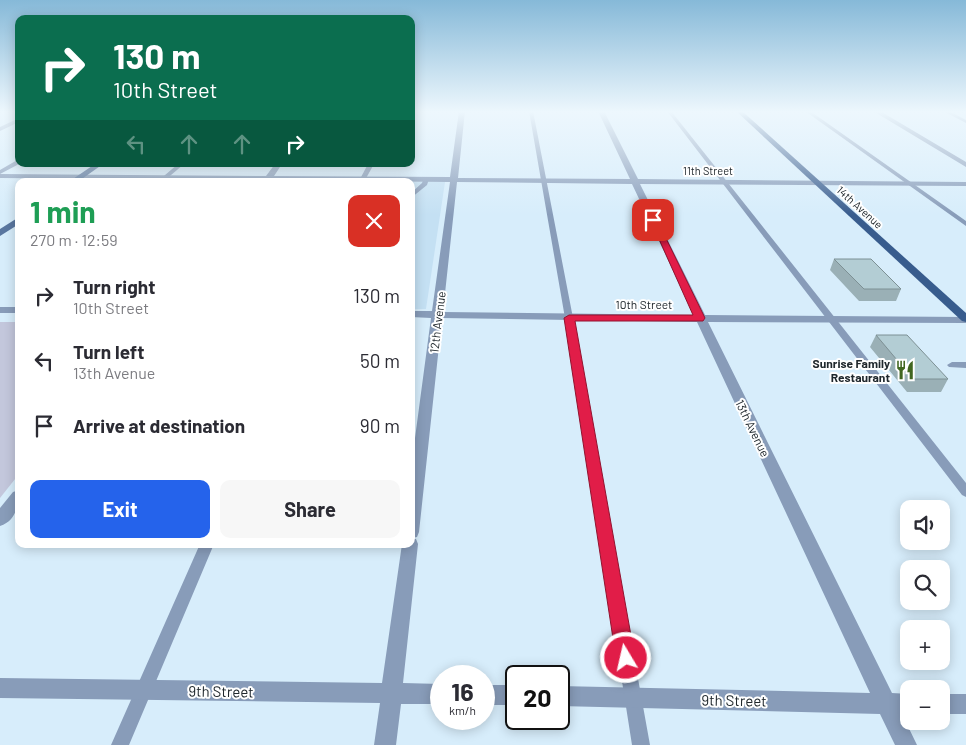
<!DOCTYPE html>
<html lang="en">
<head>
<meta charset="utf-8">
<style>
	body { margin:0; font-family:Barlow,sans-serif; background:#f7f7f7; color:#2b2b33; height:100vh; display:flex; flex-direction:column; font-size:19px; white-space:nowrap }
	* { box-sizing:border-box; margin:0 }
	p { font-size:16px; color:#7c7c81 }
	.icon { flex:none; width:28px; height:28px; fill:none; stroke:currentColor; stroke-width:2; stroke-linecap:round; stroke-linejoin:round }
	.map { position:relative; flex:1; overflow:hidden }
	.panel { position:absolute; left:15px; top:178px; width:400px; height:370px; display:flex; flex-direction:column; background:#fff; border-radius:10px; box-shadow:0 2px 12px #0003 }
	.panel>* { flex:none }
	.hud { position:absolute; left:15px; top:15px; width:400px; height:152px; border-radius:10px; box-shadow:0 2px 12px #0003; background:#0b6e4f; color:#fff; overflow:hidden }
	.buttons { position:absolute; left:900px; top:500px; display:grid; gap:10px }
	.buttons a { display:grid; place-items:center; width:50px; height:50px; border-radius:10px; background:#fff; box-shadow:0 2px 12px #0003; font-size:25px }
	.speed { position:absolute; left:430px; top:665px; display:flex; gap:10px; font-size:25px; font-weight:700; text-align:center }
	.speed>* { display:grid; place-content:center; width:65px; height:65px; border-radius:50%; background:#fff; box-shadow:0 2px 12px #0003; line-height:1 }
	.speed small { font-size:12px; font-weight:400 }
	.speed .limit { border:2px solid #111; border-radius:8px; background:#fff; color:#111 }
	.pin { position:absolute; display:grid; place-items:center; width:42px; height:42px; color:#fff; margin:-21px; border-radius:10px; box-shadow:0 2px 8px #0006 }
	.me { position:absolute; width:55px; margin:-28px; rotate:351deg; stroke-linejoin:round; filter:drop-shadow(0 0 4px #0008) }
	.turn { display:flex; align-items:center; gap:18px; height:105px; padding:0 15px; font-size:22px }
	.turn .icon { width:65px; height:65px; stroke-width:2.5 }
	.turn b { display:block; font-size:35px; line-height:42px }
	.lanes { display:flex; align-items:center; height:48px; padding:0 15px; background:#0003; justify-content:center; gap:25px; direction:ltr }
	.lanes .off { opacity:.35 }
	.round { display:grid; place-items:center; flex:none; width:52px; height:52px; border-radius:10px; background:#f7f7f7 }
	.summary { display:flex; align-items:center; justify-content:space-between; height:85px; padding:0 15px }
	h1 { font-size:30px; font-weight:700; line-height:38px; color:#1e9e55 }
	.cta { display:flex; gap:10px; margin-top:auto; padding:10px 15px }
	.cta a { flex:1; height:58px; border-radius:10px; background:#2563eb; color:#fff; font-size:20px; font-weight:700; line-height:58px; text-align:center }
	.cta a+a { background:#f7f7f7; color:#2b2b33 }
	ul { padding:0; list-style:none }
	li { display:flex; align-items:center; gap:15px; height:65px; padding:0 15px }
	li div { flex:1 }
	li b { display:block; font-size:19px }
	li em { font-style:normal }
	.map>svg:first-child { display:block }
</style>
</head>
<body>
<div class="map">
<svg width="966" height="745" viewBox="0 0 966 745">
	<rect width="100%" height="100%" fill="#d7edfb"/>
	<path fill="#c4e0f3" d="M 411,182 L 445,182 L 426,309 L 411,309 Z"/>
	<path fill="#c3c7dc" d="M 0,322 L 19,322 L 19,474 L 0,498 Z"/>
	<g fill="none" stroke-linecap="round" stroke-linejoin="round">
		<path fill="#889cb9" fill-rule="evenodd" d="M 529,111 L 533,111 L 573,318 L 650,745 L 632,745 L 565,318 Z
			M 667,111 L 671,111 L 966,483 L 966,497 L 962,495 Z
			M 805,111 L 810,111 L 966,221 L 966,226 Z
			M 943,111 L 949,111 L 966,120 L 966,123 Z
			M 19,159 L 19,164 L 0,174 L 0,170 Z
			M 178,164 L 184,164 L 164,181 L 158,181 Z
			M 368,164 L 374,164 L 365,180 L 361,180 L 360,179 Z
			M 424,178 L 429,179 L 427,185 L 411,198 L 411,193 L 422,183 Z
			M 952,362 L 966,362 L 966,368 L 949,367 L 947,365 Z
			M 200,544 L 214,544 L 129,745 L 111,745 Z"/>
		<path fill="#889cb9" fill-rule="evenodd" d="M 459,111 L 465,111 L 458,178 L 630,179 L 598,111 L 604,111 L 638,179 L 966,182 L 966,186 L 640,184 L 705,315 L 966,317 L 966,323 L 708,322 L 892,693 L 909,694 L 909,714 L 902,714 L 917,745 L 895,745 L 880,714 L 559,706 L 559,686 L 870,693 L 697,322 L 442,318 L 419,532 L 417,537 L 412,538 L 416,539 L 418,544 L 403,683 L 441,684 L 441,704 L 401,704 L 396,745 L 374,745 L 380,703 L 0,698 L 0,678 L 382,683 L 402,544 L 411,544 L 411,468 L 431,318 L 411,317 L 411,311 L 432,311 L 450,182 L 0,178 L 0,174 L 266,176 L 275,164 L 282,164 L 274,176 L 450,177 ZM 457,182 L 632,184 L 694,315 L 443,312 Z
			M 873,111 L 880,111 L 966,162 L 966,167 Z
			M 19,118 L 19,122 L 0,131 L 0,127 Z
			M 0,307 L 19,307 L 19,313 L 0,313 Z
			M 19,490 C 19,505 16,521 0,526 L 0,508 L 13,492 Z
			M 484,685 L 516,685 L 516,705 L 484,705 Z
			M 941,694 L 966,694 L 966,714 L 941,714 Z"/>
		<path fill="#5a77a0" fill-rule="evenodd" d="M 95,164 L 103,164 L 79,181 L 70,181 Z
			M 19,217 L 19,224 L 0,236 L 0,229 Z"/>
		<path fill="#385c8d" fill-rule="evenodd" d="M 736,111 L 742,111 L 966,313 L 966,322 L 962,321 Z"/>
	</g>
	<path fill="#9ab0b6" d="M 834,259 L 901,289 L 896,301 L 859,301 L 830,270 Z
		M 876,335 L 948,379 L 941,392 L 907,392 L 870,347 Z"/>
	<path fill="#b3cdd4" stroke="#7d9094" d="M 834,259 L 871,259 L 901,289 L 864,289 Z
		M 876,335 L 907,335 L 948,379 L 913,379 Z"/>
	<linearGradient id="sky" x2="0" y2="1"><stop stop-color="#86b9d8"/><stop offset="0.52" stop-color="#edf7fd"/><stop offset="1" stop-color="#edf7fd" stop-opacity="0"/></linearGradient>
	<rect width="966" height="215" fill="url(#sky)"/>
	<path fill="#e11d48" stroke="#92132f" d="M 650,219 L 657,220 L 705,318 L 703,321 L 575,321 L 635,658 L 632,664 L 626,667 L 619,664 L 616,658 L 564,318 L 569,315 L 693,315 Z"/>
	<defs>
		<symbol id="restaurant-bare" viewBox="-9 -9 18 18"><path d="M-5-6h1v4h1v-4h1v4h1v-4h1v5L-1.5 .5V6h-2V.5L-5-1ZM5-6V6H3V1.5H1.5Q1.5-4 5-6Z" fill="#416620" stroke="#fff" stroke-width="2.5" paint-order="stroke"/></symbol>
	</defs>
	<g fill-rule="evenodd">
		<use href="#restaurant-bare" x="891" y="356" width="28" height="28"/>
	</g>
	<g text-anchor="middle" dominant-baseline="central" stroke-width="4" stroke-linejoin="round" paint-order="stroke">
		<g font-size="11" fill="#20282d" stroke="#fff">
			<text x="708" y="170">11th Street</text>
			<text transform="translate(860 207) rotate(42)">14th Avenue</text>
		</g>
		<g font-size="12" fill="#20282d" stroke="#fff">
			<text x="644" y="304">10th Street</text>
			<text transform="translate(437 322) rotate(-83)">12th Avenue</text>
			<text transform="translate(753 428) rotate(64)">13th Avenue</text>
		</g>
		<g font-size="12" font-weight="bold" fill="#20282d" stroke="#fff" text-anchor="end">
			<text x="890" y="363">Sunrise Family<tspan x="890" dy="14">Restaurant</tspan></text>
		</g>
		<g font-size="15" fill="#20282d" stroke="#fff">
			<text transform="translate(221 691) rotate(1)">9th Street</text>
			<text transform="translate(734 700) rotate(1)">9th Street</text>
		</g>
	</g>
</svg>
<div class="buttons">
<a><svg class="icon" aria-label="sound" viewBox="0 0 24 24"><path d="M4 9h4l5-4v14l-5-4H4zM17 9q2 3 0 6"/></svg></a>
<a><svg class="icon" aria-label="search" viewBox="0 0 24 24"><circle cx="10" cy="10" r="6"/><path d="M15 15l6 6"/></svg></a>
<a>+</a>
<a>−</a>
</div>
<div class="speed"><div>16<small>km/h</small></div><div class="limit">20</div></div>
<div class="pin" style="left:653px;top:220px;background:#d93025"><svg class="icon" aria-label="arrive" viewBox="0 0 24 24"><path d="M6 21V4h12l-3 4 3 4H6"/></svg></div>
<svg class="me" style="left:626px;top:658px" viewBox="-20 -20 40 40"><circle r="17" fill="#e11d48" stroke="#fff" stroke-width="3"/><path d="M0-11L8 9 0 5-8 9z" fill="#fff"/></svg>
<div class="hud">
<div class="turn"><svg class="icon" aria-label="right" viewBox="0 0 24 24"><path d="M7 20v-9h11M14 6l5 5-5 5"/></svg><div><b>130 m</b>10th Street</div></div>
<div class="lanes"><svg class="icon off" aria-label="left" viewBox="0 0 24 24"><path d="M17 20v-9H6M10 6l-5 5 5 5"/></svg><svg class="icon off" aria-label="ahead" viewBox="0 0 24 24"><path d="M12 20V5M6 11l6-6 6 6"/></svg><svg class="icon off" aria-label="ahead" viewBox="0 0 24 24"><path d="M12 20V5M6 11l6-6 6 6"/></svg><svg class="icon" aria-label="right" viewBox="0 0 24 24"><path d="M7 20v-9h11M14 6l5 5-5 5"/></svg></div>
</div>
<section class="panel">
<div class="summary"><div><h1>1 min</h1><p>270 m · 12:59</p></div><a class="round" style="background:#d93025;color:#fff"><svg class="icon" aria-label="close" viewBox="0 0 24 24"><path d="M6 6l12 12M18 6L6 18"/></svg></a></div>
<ul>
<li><svg class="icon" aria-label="right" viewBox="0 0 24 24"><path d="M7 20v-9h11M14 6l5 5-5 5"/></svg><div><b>Turn right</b><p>10th Street</p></div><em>130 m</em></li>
<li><svg class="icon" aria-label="left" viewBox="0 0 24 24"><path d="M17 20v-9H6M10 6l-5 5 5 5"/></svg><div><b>Turn left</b><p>13th Avenue</p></div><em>50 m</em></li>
<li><svg class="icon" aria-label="arrive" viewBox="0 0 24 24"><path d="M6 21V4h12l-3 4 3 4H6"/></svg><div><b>Arrive at destination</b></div><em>90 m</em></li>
</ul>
<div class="cta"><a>Exit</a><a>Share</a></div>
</section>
</div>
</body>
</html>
